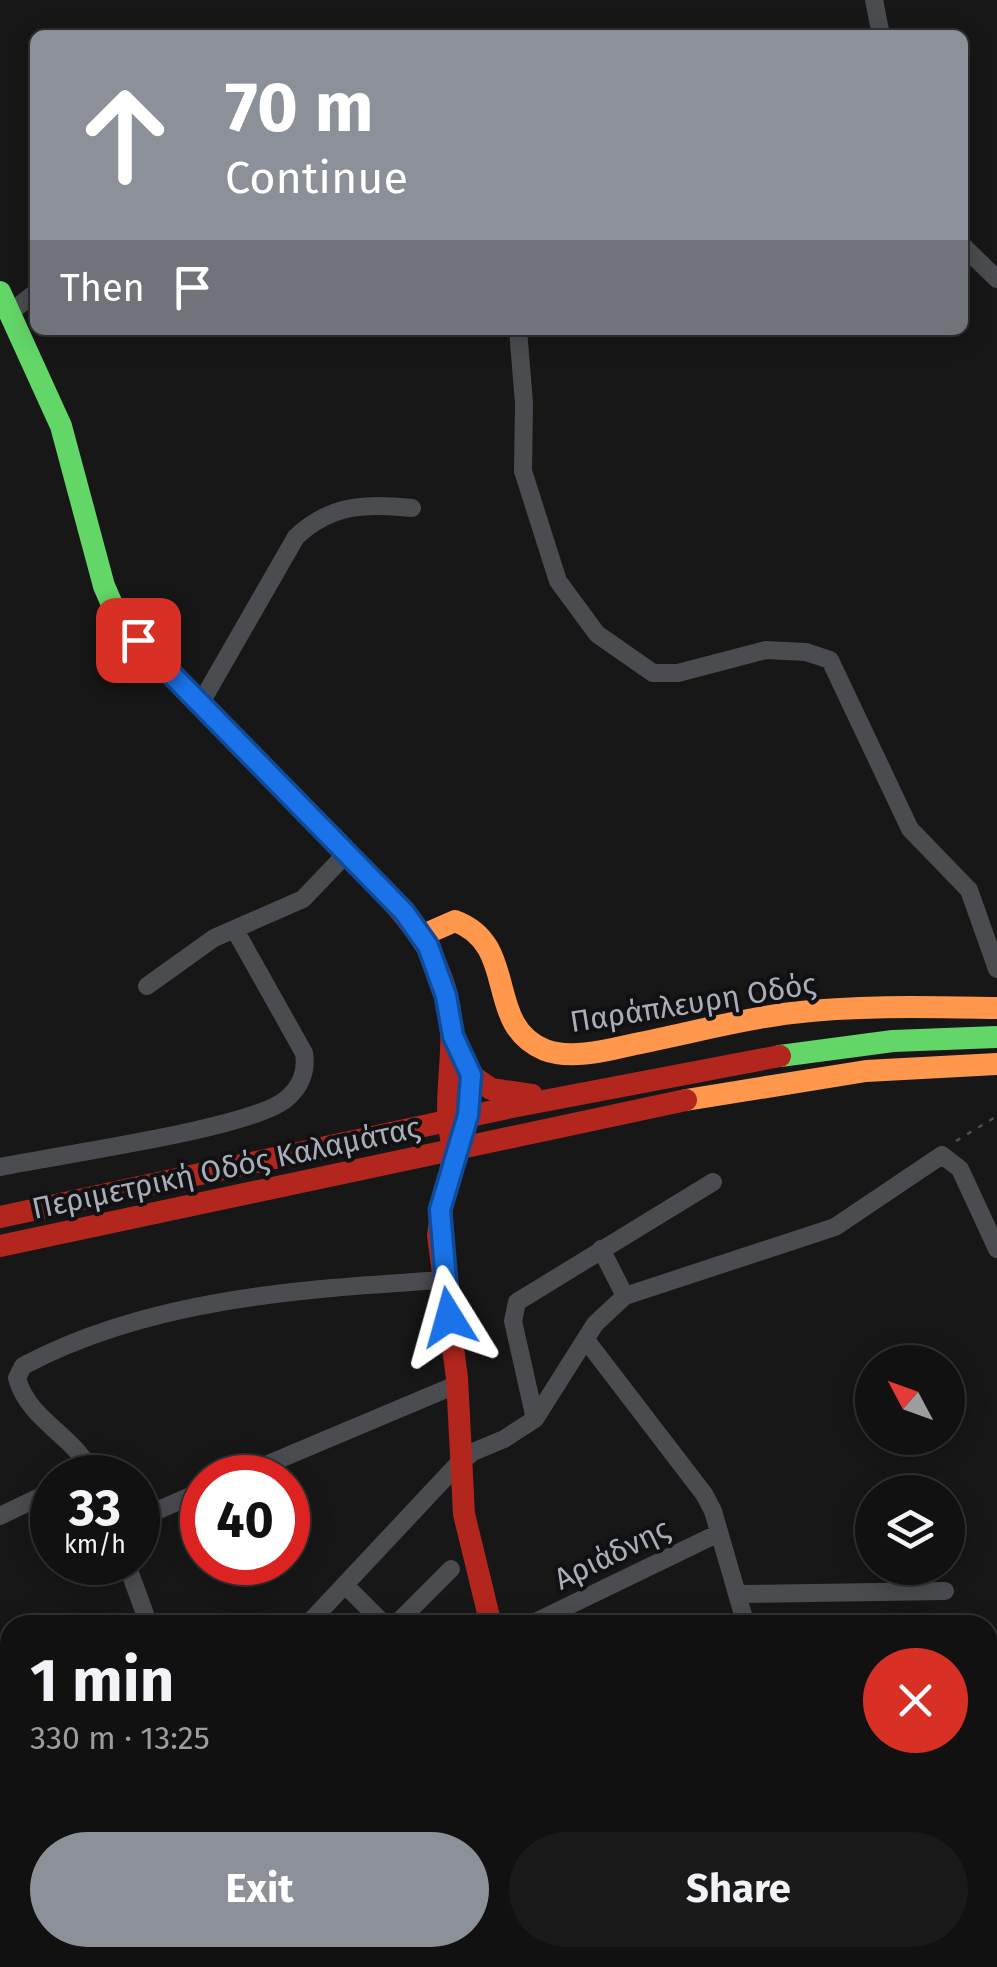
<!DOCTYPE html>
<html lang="en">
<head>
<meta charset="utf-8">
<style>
	body { margin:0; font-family:"Fira Sans",sans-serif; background:#1a1a1a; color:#f1f3f6; height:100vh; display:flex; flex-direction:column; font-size:38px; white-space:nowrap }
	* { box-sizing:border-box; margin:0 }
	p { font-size:32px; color:#9c9d9f }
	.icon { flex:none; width:55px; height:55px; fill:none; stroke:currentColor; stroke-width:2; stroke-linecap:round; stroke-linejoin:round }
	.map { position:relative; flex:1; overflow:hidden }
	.drawer { position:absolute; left:0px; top:1615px; width:998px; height:352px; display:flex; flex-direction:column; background:#111; border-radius:30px 30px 0 0; box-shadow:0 5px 25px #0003,0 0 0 2px #303131 }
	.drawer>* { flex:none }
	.banner { position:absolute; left:30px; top:30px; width:938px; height:305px; border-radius:15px; box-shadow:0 5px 25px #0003,0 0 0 2px #303131; background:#8c9099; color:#fff; overflow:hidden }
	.needle { width:65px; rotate:311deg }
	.buttons { position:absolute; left:855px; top:1345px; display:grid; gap:20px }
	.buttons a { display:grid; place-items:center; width:110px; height:110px; border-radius:50%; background:#111; box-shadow:0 5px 25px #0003,0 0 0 2px #303131; font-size:50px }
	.speed { position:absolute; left:30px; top:1455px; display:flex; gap:20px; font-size:50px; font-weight:700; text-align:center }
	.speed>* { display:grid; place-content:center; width:130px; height:130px; border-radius:50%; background:#111; box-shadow:0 5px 25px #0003,0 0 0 2px #303131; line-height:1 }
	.speed small { font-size:25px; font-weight:400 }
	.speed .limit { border:15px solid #d22; background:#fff; color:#111 }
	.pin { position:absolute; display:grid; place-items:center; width:85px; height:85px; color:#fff; margin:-42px; border-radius:20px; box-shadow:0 5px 15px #0006 }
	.me { position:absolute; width:110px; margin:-55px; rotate:352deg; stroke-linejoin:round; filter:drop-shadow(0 0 8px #0008) }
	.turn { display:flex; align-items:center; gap:35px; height:210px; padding:0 30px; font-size:45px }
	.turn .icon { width:130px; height:130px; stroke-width:2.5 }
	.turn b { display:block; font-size:70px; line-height:85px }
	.then { display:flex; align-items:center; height:95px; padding:0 30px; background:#0003; gap:20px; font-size:38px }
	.round { display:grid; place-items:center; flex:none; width:105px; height:105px; border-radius:52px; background:#1a1a1a }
	.overview { display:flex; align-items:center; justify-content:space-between; height:170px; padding:0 30px }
	h1 { font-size:60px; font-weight:700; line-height:75px }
	.action { display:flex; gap:20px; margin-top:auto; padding:20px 30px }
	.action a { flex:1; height:115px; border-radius:60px; background:#8c9099; color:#fff; font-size:40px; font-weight:700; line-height:115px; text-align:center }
	.action a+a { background:#1a1a1a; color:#f1f3f6 }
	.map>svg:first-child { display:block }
</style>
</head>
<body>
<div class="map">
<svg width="997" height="1967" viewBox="0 0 997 1967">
	<rect width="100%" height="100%" fill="#171717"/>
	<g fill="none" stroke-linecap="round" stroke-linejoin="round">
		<path stroke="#4d4e52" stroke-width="2.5" stroke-dasharray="5 8" stroke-linecap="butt" d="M 956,1141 L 997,1116"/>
		<path stroke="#4b4c50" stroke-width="18" d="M 874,0 L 881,35
			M 962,245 L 997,279
			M 8,314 L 35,293
			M 518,330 L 524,403 L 523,471 L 558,581 L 597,634 L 653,673 L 678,673 L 766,650 L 806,652 L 830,660 L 910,829 L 969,890 L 997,969
			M 199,706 L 296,537 C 331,504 367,503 412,508
			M 147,986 L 214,938 L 303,899 L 345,855
			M 0,1167 C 57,1155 248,1129 285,1100 C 301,1087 307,1072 304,1053 L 235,930
			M 601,1249 L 625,1296
			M 586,1340 L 704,1494 L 713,1511 L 746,1625
			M 535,1419 L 513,1321 L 517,1302 L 713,1182
			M 93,1478 C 79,1436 29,1423 17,1378 L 23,1366 C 150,1298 303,1289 443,1280
			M 235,1478 L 458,1384
			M 0,1516 L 52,1491
			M 138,1519 L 202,1491
			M 126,1562 L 149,1625
			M 346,1586 L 385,1625
			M 739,1594 L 945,1591
			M 307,1625 L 457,1465 L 473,1452 L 504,1439 L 535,1419 L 595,1324 L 625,1296 L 835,1227 L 942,1155 L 960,1169 L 997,1249
			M 395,1625 L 451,1569
			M 529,1625 L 719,1533
			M 988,1699 L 997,1698
			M 0,1733 L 10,1753
			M 10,1769 L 1,1788 L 10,1816
			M 0,1914 L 10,1910
			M 61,1958 L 64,1967
			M 517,1958 L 521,1967
			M 694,1958 L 698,1967
			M 247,1967 L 286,1958
			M 723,1967 L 742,1958"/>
		<path stroke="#63d668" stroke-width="22" d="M 0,292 L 61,426 L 104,586 L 118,618 L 359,867
			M 780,1056 L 893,1041 L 997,1037
			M 411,1967 L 418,1958"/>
		<path stroke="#ff974d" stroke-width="22" d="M 423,935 L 455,921 C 520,945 483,1025 545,1050 C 571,1060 608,1050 635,1044 C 687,1034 739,1019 792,1013 C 860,1005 929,1007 997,1008
			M 686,1100 L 866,1071 L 997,1064"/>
		<path stroke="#b3261e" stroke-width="22" d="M 359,867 C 402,911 447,956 451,1022 C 454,1067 441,1106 454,1151
			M 463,1058 L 469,1101 L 445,1190 L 438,1235 L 457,1378 L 464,1514 L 491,1625
			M 471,1075 L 491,1089 L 532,1095
			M 0,1217 L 512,1107 L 780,1056
			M 0,1246 L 686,1100"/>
	</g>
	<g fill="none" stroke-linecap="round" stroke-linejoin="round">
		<defs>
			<path id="route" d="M 138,640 L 404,912 L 428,946 L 446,996 L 453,1036 L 471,1075 L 468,1115 L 440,1210 L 449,1317"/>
		</defs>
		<use href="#route" stroke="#114b97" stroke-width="25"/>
		<use href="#route" stroke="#1a73e8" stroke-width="18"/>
	</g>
	<g text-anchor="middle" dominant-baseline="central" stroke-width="8" stroke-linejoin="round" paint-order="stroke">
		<g font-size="30" fill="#a8adb8" stroke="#111113">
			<text transform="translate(693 1003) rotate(-9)">Παράπλευρη Οδός</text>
			<text transform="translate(226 1168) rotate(-12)">Περιμετρική Οδός Καλαμάτας</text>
			<text transform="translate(612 1554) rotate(-26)">Αριάδνης</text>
		</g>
	</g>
</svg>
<div class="buttons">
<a><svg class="needle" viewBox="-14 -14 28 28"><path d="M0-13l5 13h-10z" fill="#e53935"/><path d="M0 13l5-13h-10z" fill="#9c9d9f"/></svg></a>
<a><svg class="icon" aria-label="layers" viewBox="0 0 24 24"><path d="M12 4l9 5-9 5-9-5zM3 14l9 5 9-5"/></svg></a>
</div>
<div class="speed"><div>33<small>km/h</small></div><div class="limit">40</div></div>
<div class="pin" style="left:138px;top:640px;background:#d93025"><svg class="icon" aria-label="arrive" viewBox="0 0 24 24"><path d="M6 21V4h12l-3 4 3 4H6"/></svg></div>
<svg class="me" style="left:449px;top:1317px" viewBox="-20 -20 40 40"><path d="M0-17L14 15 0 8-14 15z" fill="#1a73e8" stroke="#fff" stroke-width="4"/></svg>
<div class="banner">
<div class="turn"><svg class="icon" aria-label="ahead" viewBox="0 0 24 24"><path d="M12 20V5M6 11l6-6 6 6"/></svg><div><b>70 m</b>Continue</div></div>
<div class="then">Then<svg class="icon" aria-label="arrive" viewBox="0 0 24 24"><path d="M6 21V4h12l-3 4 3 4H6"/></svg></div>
</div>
<section class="drawer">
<div class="overview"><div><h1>1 min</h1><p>330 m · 13:25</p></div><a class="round" style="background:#d93025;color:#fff"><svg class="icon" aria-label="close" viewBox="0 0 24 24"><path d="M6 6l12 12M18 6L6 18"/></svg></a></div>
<div class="action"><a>Exit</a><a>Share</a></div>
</section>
</div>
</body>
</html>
